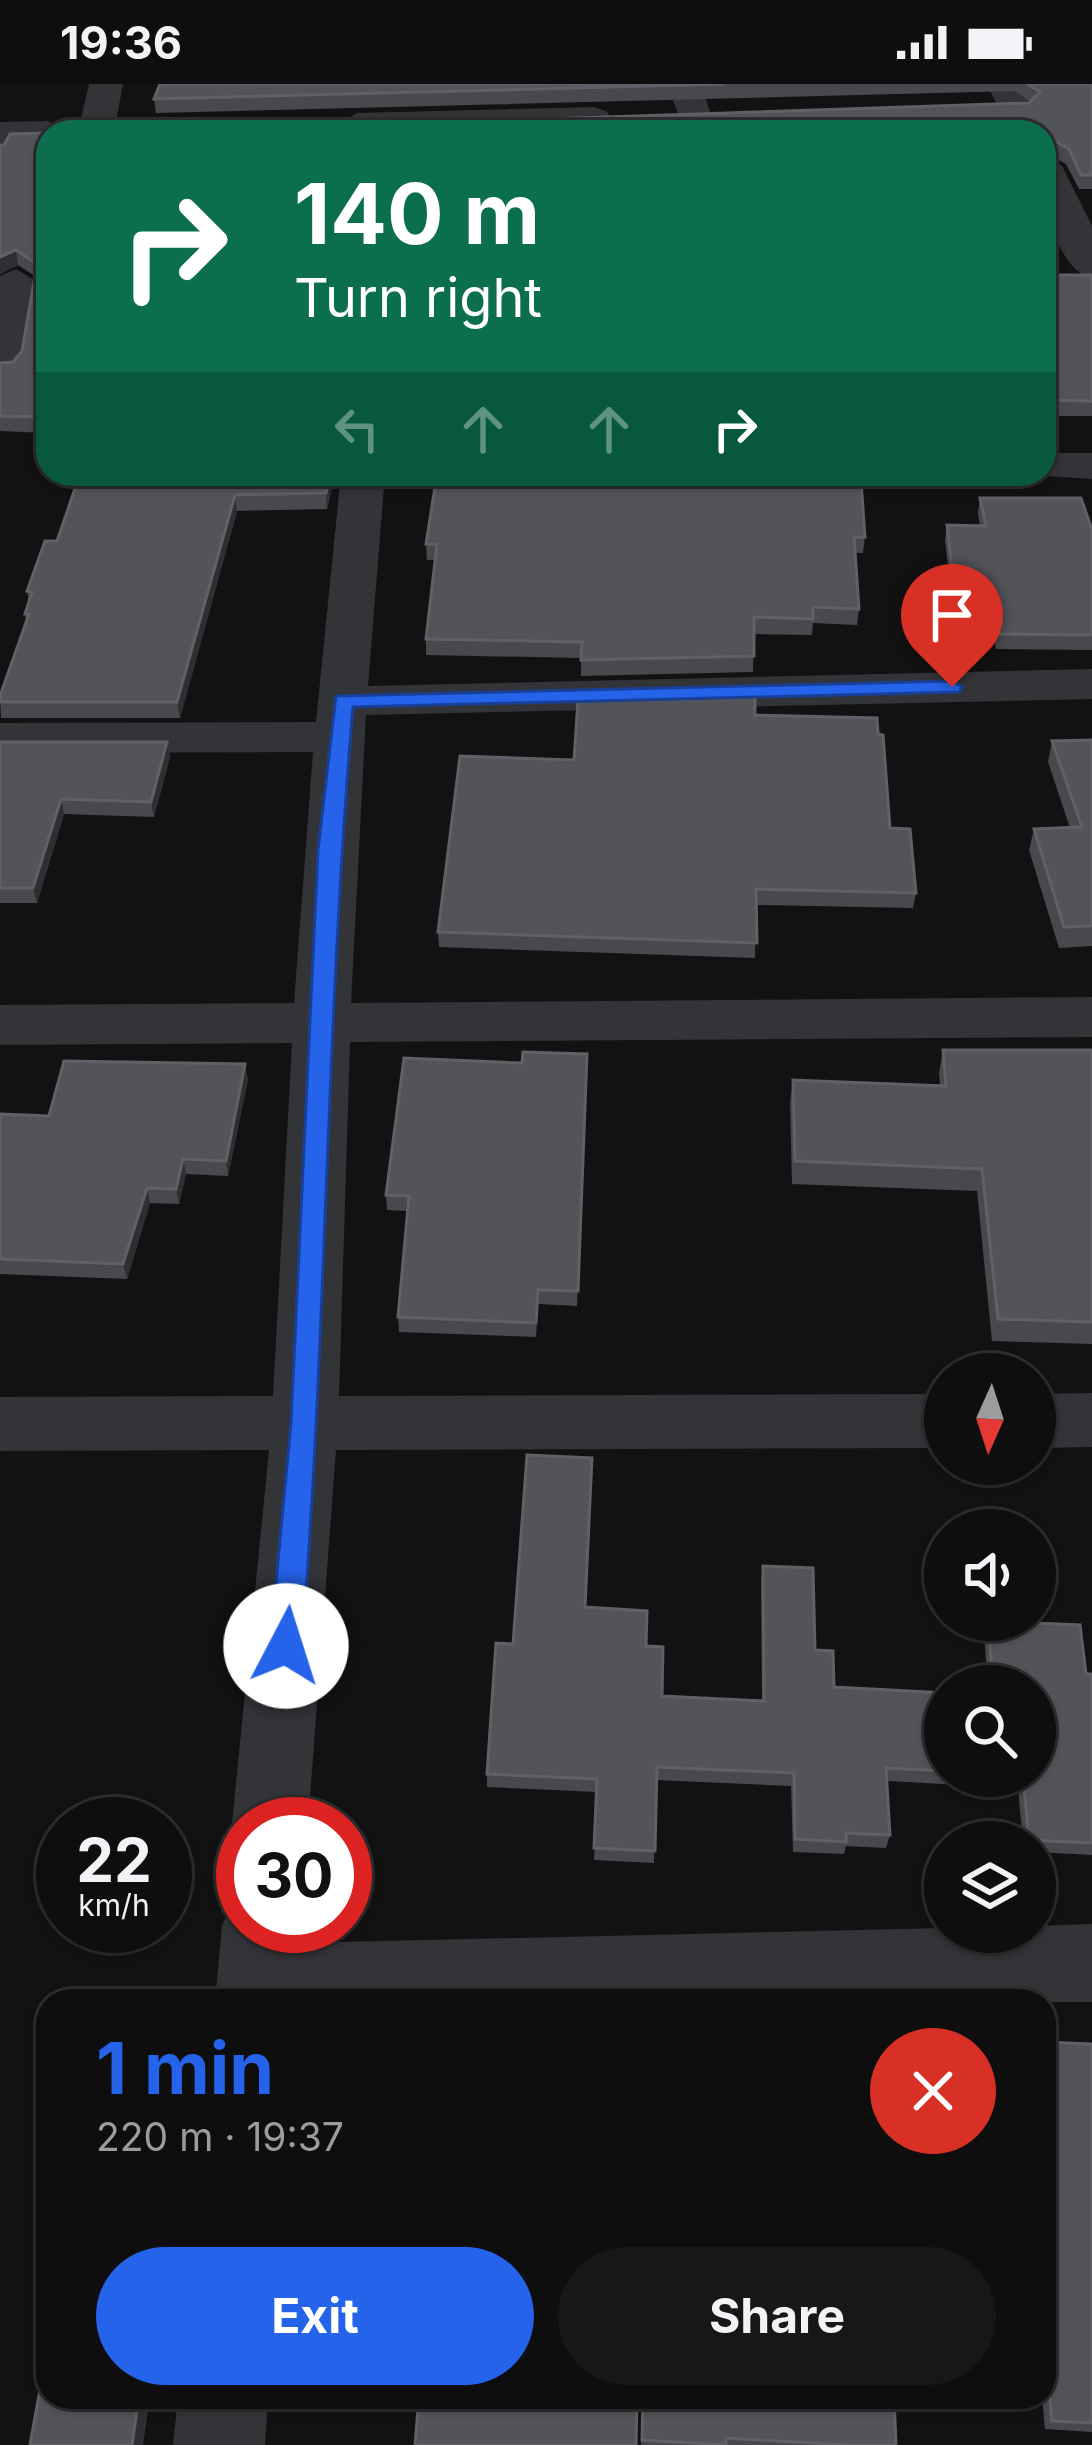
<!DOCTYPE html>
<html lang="en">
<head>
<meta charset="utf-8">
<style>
	body { margin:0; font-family:Inter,sans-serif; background:#171717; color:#f1f3f6; height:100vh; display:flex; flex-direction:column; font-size:45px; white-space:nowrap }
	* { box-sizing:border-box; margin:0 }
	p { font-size:39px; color:#9b9c9e }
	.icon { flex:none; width:66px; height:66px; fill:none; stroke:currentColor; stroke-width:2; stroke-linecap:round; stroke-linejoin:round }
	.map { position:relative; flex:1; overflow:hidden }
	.side { position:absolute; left:36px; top:1905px; width:1020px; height:420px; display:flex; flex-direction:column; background:#0e0e0e; border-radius:36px; box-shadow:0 3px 9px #0004,0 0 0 3px #2e2e2e }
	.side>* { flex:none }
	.hud { position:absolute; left:36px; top:36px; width:1020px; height:366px; border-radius:36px; box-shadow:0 3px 9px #0004,0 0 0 3px #2e2e2e; background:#0b6e4f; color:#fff; overflow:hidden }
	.needle { width:78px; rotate:183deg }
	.tools { position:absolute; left:924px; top:1269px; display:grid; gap:24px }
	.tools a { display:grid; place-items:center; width:132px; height:132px; border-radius:50%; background:#0e0e0e; box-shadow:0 3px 9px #0004,0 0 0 3px #2e2e2e; font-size:60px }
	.speed { position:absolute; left:36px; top:1713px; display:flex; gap:24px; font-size:60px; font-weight:700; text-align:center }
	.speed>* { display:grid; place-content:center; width:156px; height:156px; border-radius:50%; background:#0e0e0e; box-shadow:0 3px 9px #0004,0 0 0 3px #2e2e2e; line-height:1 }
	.speed small { font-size:30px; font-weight:400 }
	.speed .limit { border:18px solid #d22; background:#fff; color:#111 }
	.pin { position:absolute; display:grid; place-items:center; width:102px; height:102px; color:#fff; margin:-123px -51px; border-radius:50% 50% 50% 0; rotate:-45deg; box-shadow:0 0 12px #0007 }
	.pin .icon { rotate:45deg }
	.me { position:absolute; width:132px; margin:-66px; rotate:5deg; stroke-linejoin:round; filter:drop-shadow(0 0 9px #0008) }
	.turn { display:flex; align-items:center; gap:42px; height:252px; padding:0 60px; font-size:54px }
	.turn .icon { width:156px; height:156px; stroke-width:2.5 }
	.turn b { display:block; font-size:84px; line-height:102px }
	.lanes { display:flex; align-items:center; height:114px; padding:0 60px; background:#0003; justify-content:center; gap:60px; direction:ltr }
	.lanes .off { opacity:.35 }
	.round { display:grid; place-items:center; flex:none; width:126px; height:126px; border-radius:63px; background:#171717 }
	.head { display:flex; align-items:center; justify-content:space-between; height:204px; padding:0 60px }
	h1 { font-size:72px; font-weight:700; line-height:90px; color:#2563eb }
	.action { display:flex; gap:24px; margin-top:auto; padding:24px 60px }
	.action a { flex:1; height:138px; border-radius:72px; background:#2563eb; color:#fff; font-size:48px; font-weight:700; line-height:138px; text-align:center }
	.action a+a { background:#171717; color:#f1f3f6 }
	.status { display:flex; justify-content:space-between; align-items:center; height:84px; padding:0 60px; background:#0e0e0e; direction:ltr }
	.status svg { height:33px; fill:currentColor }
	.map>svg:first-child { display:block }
</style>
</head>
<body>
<div class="status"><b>19:36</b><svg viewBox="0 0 49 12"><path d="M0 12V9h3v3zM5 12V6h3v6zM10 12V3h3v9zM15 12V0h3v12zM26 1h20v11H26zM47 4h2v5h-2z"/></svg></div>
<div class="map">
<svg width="1092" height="2361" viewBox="0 0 1092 2361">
	<rect width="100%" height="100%" fill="#121213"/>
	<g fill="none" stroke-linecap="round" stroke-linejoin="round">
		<path fill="#333438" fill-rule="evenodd" d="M 89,0 L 123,0 L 114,48 L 78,48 Z
			M 667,0 L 701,0 L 711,31 L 705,38 L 681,38 Z
			M 987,0 L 1021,0 L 1046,48 L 1044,51 L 1010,48 Z
			M 594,23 L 606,27 L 612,34 L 606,41 L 346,48 L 339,40 L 357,29 Z
			M 48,37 L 66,48 L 48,48 L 48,59 L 0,60 L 0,38 Z
			M 1044,71 L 1062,82 L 1092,142 L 1092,194 C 1051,184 1044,106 1044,71 Z
			M 16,185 L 36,197 L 21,280 L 15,289 L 0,292 L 0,192 Z
			M 1044,369 L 1092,369 L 1092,395 L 1029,391 L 1044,390 Z
			M 341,390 L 385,390 L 368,602 L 1092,585 L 1092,615 L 366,631 L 351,919 L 1092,913 L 1092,953 L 350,958 L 339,1312 L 945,1310 L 945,1364 L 336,1366 L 308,1740 L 243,1740 L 243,1765 L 232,1740 L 269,1366 L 0,1367 L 0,1313 L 273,1312 L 292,959 L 0,961 L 0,921 L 294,919 L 313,668 L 0,669 L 0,639 L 316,638 Z
			M 1092,1309 L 1092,1363 L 1035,1364 L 1035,1310 Z
			M 243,1811 L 243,1842 L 300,1842 L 299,1859 L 945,1844 L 945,1848 L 1035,1848 L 1035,1842 L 1092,1840 L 1092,1918 L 215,1917 L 222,1842 L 233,1815 Z
			M 178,2313 L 268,2313 L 265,2361 L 173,2361 Z"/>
	</g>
	<path fill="#48494e" d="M 160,0 L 1092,0 L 1092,105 L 1079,105 L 1066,80 L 1045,68 L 452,38 L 1029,19 L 1031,18 L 1015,7 L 156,29 L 154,15 Z
		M 48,49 L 48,349 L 0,347 L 0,279 L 13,278 L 22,267 L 35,192 L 18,181 L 0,190 L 0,61 Z
		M 1044,191 L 1092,191 L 1092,332 L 1044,332 Z
		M 80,390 L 335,390 L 327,425 L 237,427 L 180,634 L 1,634 L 0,612 L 26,538 L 25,530 L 29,517 L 27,507 L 57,457 Z
		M 837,396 L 865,453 L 863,469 L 855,469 L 859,525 L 857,541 L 813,539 L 812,551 L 754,550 L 753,588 L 581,592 L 581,574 L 426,571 L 426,555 L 435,476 L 427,476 L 426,460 Z
		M 980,414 L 1092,446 L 1092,566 L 996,565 L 987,527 L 953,526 L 945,456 L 947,441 L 980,442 L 978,429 Z
		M 755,631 L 890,744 L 916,809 L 913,824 L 756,821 L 755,874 L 439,863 L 438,848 L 574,676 Z
		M 1092,656 L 1092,862 L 1059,864 L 1029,766 L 1034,745 L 1070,744 L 1048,678 L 1052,657 Z
		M 0,658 L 167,658 L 170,673 L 154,733 L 64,730 L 37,819 L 0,819 Z
		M 943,966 L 1092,966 L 1092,1260 L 992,1257 L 977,1107 L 792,1100 L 790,1018 L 793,996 L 940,1001 L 939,989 Z
		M 587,970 L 577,1222 L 538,1220 L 536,1253 L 399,1248 L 398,1233 L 407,1127 L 387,1126 L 386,1111 L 522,979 Z
		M 248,995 L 228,1092 L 186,1090 L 179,1120 L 150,1119 L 127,1195 L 0,1190 L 0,1030 L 49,1032 Z
		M 763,1482 L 815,1566 L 834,1603 L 945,1609 L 945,1692 L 1035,1692 L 1035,1602 L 988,1602 L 984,1550 L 988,1537 L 1086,1590 L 1092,1590 L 1092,1771 L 1035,1768 L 1035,1758 L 1023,1758 L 1018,1704 L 887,1697 L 890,1751 L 886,1764 L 846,1762 L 844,1770 L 793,1768 L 791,1702 L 656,1696 L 654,1779 L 594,1776 L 597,1708 L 487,1703 L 487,1690 L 513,1560 L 585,1523 L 646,1562 L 662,1612 L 762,1617 L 761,1496 Z
		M 1044,1958 L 1092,1960 L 1092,2348 L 1045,2345 L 1042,2313 L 1044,2313 Z
		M 642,2313 L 894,2313 L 896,2361 L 641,2361 Z"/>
	<path fill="#2e2f32" d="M 16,166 L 18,181 L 0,190 L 0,173 Z
		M 330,390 L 335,390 L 327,425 L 326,409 Z
		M 235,411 L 237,427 L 180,634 L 177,618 Z
		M 167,658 L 170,673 L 154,733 L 151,718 Z
		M 61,715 L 64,730 L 37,819 L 33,804 Z
		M 245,980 L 248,995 L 228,1092 L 226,1077 Z
		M 183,1075 L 186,1090 L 179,1120 L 176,1105 Z
		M 147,1104 L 150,1119 L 127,1195 L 123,1180 Z
		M 139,2313 L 150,2313 L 143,2361 L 132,2361 Z"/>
	<path fill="#525459" stroke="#5f6167" stroke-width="3" d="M 160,0 L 724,0 L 154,15 Z
		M 1028,0 L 1092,0 L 1092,91 L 1081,91 L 1069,65 L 1046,52 L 1044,91 L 1044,48 L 64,48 L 142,46 L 145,38 L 452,38 L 1029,19 L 1040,8 Z
		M 48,49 L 48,333 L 0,332 L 0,279 L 13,278 L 22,267 L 37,180 L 16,166 L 0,173 L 0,61 L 4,61 L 10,50 Z
		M 1044,191 L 1092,191 L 1092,317 L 1044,316 Z
		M 80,390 L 330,390 L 326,409 L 235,411 L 177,618 L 0,618 L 0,612 L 29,530 L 25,530 L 32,508 L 27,507 L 45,457 L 57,457 Z
		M 437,390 L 837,390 L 837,396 L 861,397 L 865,453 L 854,453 L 859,525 L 813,523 L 813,535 L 754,533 L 754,572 L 581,576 L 582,558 L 426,555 L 437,460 L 426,460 Z
		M 980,414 L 1081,414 L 1092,446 L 1092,551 L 999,550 L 990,512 L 955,511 L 947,441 L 986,442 Z
		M 755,612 L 755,631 L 877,634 L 878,650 L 883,651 L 890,744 L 910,745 L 916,809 L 756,805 L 757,859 L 438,848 L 460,672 L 574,676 L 578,616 Z
		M 1092,656 L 1092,842 L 1064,843 L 1034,745 L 1082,743 L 1052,657 Z
		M 0,658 L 167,658 L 151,718 L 61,715 L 33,804 L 0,804 Z
		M 943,966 L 1092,966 L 1092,1238 L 998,1235 L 982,1085 L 795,1077 L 793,996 L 946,1002 Z
		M 523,968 L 587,970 L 578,1207 L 538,1206 L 536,1239 L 398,1233 L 409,1112 L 386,1111 L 404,974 L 522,979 Z
		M 64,977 L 245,980 L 226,1077 L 183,1075 L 176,1105 L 147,1104 L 123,1180 L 0,1175 L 0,1030 L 49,1032 Z
		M 527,1371 L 592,1374 L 585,1523 L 647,1527 L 646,1562 L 663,1563 L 662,1612 L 764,1617 L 763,1482 L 813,1484 L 815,1566 L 833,1567 L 834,1603 L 945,1609 L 945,1687 L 886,1684 L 890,1751 L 846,1749 L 846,1758 L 795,1755 L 794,1689 L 657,1683 L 655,1767 L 594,1764 L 597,1695 L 487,1690 L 496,1559 L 513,1560 Z
		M 988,1537 L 1080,1541 L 1086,1590 L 1092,1590 L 1092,1759 L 1029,1756 L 1023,1692 L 1035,1692 L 1035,1602 L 993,1602 Z
		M 1044,1958 L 1092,1960 L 1092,2339 L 1052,2337 L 1047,2288 L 1044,2288 Z
		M 48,2261 L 48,2313 L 139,2313 L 132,2361 L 30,2361 Z
		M 419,2313 L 520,2313 L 637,2317 L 636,2361 L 415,2361 Z
		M 643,2313 L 894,2313 L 896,2361 L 846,2361 L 726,2354 L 726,2361 L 642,2356 Z"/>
	<path fill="#2563eb" stroke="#184099" stroke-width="3" d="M 952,597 L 962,603 L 959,608 L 353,623 C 326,935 327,1249 302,1562 L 297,1571 L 275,1571 L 270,1562 L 291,1339 L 318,766 L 336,612 Z"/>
</svg>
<div class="tools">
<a><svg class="needle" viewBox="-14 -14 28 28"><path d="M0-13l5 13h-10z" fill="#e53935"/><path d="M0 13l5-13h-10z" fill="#9b9c9e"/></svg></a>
<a><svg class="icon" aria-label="sound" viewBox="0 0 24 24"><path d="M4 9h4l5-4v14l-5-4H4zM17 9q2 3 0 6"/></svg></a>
<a><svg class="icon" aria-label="search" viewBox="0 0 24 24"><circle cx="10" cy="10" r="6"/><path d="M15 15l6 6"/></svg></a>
<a><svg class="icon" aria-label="layers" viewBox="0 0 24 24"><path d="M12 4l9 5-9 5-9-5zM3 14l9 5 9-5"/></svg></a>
</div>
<div class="speed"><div>22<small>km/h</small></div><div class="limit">30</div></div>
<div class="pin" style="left:952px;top:603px;background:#d93025"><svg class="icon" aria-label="arrive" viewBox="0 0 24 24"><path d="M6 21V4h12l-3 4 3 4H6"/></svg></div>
<svg class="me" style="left:286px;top:1562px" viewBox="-20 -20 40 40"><circle r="19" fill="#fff"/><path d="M0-13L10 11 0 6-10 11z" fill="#2563eb"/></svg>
<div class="hud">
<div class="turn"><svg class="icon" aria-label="right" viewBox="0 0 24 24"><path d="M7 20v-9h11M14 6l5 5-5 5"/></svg><div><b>140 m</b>Turn right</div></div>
<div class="lanes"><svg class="icon off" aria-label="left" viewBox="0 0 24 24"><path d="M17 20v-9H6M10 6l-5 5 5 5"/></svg><svg class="icon off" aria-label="ahead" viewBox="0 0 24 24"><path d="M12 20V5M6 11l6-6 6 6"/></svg><svg class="icon off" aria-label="ahead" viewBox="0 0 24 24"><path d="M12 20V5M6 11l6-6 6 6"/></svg><svg class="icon" aria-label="right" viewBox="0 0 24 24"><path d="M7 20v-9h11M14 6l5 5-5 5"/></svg></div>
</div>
<section class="side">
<div class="head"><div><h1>1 min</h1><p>220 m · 19:37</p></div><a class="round" style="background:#d93025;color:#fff"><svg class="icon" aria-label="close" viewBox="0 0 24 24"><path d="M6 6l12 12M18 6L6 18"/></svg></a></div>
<div class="action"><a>Exit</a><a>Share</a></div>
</section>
</div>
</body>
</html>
